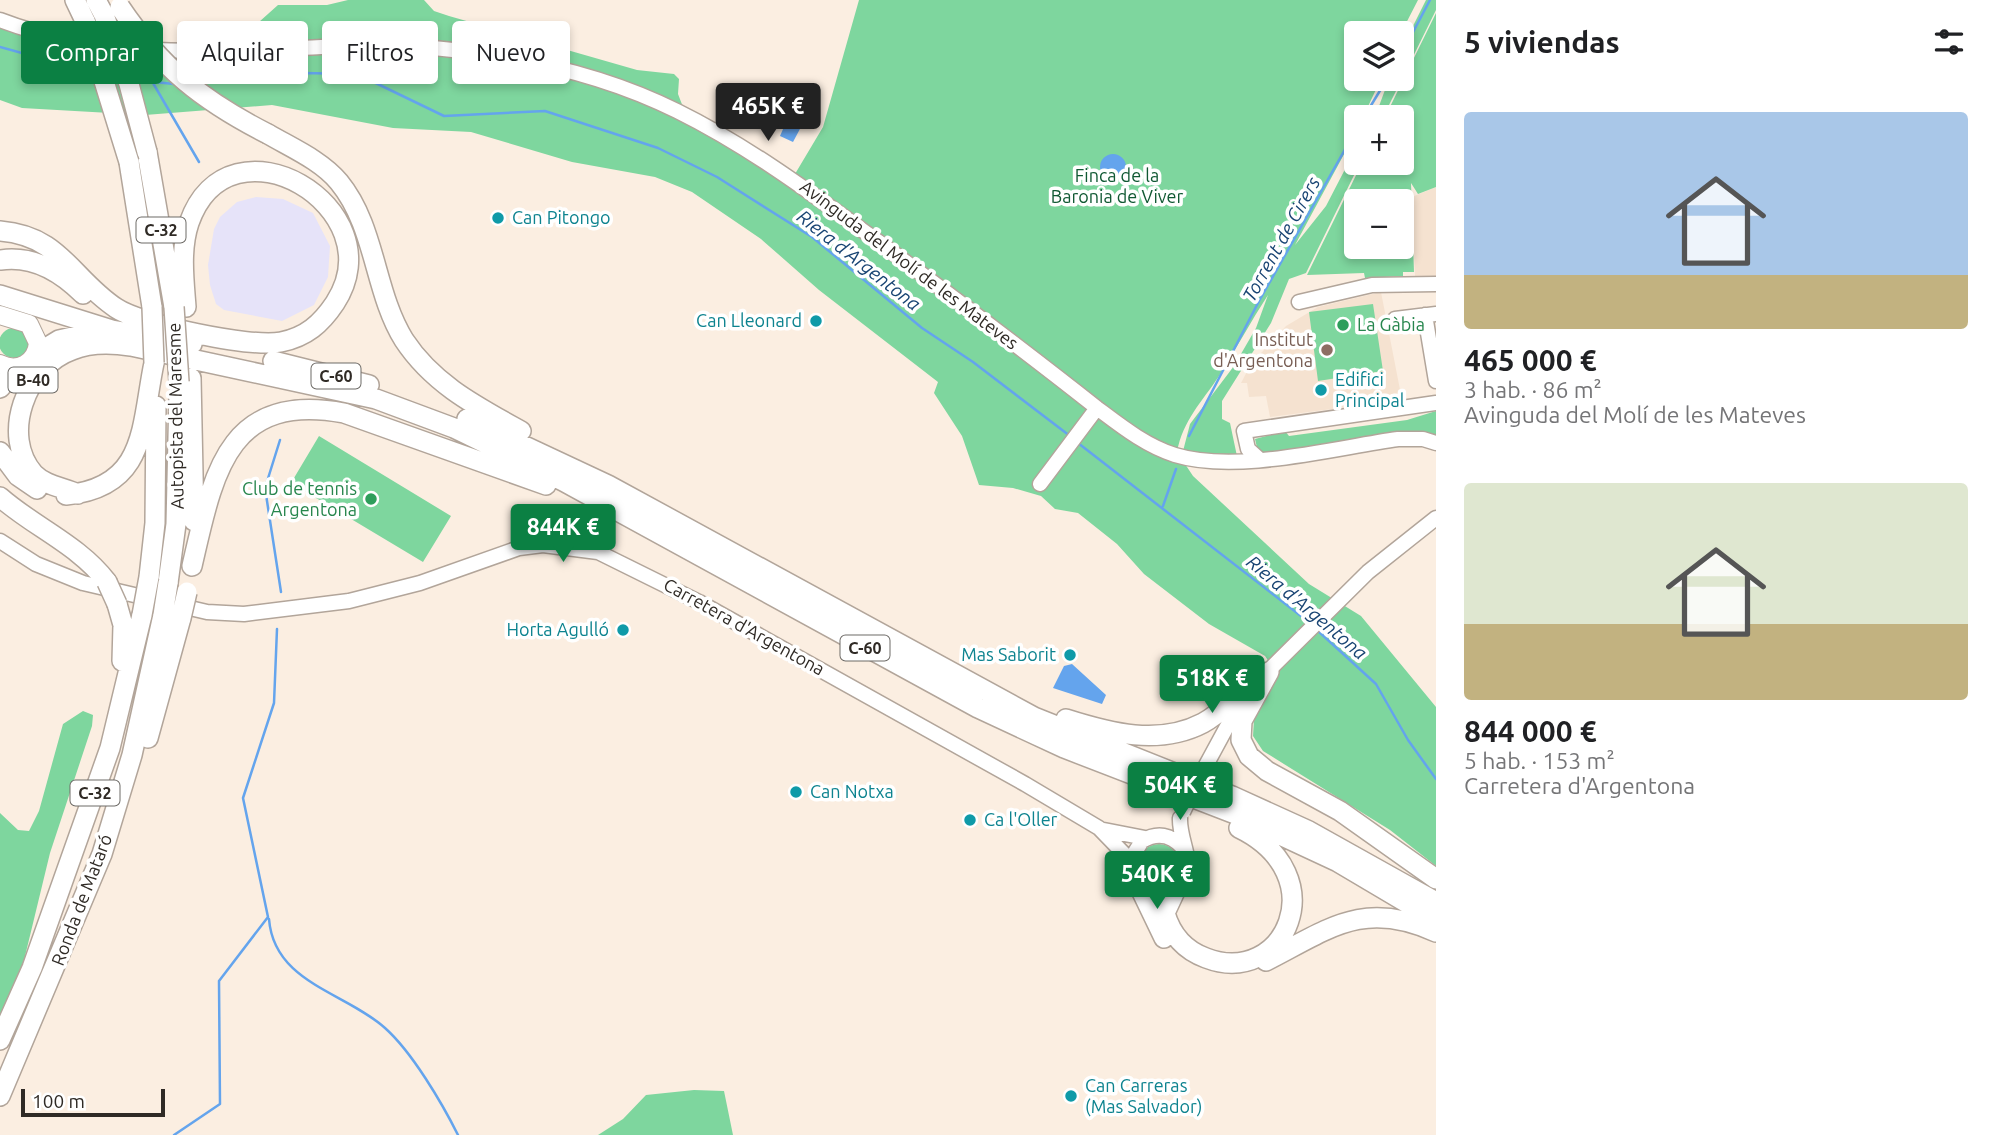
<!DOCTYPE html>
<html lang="es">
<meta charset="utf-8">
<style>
:root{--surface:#fff;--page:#f6f6f6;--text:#202124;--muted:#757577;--accent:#0b8043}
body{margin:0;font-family:Ubuntu,sans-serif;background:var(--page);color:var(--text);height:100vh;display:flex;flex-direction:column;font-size:26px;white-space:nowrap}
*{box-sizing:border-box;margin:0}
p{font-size:23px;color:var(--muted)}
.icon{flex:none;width:38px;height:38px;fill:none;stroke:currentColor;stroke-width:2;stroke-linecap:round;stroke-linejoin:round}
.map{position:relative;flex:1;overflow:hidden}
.sheet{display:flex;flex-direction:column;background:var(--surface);width:560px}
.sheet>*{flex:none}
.guide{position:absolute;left:21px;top:21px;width:665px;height:63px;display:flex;gap:14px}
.controls{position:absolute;left:1344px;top:21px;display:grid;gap:14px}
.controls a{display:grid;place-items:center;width:70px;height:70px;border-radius:7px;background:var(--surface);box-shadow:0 4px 10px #0003;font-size:35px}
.scale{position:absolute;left:21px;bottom:18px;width:144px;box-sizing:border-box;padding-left:7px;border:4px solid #2f2a25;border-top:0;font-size:19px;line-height:24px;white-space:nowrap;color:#2f2a25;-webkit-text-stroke:5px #fff;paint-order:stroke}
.price{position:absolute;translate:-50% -60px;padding:0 16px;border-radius:7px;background:var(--accent);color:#fff;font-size:23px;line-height:46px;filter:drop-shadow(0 2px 4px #0008)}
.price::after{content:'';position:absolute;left:50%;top:42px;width:21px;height:16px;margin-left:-10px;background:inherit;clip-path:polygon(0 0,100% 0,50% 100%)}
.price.on{background:#222;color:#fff}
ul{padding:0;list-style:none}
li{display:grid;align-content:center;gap:14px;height:371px;padding:0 28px}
li span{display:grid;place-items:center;height:217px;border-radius:7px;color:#555}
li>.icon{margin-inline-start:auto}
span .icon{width:126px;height:126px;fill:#fffc;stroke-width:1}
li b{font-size:30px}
h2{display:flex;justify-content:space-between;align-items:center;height:84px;padding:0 28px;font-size:30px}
.chip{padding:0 24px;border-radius:7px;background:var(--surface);box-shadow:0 4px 10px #0003;font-size:24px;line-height:63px}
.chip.on{background:var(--accent);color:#fff}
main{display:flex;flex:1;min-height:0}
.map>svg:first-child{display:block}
</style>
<main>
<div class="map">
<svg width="1436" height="1135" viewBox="0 0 1436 1135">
<rect width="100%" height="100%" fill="#fbeee1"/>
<!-- built -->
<path fill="#f5e2d0" d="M1436,187V276H1415L1412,197Z
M1381,292L1402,400L1270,417L1266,396L1249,397L1247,383H1241L1251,364L1286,326L1318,307Z"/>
<!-- industrial -->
<path fill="#e6e3f9" d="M256,197L283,199L313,213L330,246L328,277L314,305L282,321L224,310L216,304L210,285L208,265L214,229L220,217L237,202Z"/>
<!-- green -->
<path fill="#7ed69e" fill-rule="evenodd" d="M348,0H424L434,11L449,16L637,70L674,74L679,79L678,94L683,107L795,174L823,127L859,0H1418L1401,33H1356V79H1381L1363,117H1356V132L1295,245L1326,206L1356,148V163H1360L1306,273L1289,279L1271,323L1222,401V419L1230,423L1238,461L1182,455L1190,424L1234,366L1256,328L1268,295C1251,321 1236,349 1219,376C1202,402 1183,420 1177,452L1193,476L1309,584L1361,616L1436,707V866L1390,830L1263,751L1253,736L1254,719L1278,675L1265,656L1209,624L1144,574L1117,544L1078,513L1055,509L1041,496L1013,488L979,485L962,436L934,393L938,382L819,290L761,239L692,192L655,177L572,162L471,132L393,128L272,105L145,115L22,108L0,100V26C18,33 37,42 56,47C121,61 185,56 250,47L259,22L278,5H327Z
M1426,0H1436V10L1402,79V48Z
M1436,13V187L1418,194L1411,183L1414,272H1403V276L1365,278L1364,273L1307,275L1362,163H1402V117H1385ZM1356,201H1402V247H1356Z
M1389,79H1402L1383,117H1375Z
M1373,304L1383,371L1318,381L1309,312Z
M-1 343a15 15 0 1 1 30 0a15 15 0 1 1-30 0Z
M1436,411V441L1259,456L1255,439L1285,431L1289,436L1407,420Z
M319,436L451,516L423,562L291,483Z
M83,711L93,715L92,726L50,853L19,981L0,1020V813L18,830L29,831L39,811L63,724Z
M1139 864a20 20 0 1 1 40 0a20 20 0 1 1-40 0Z
M694,1090L724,1091L733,1135H598L623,1119L646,1095Z"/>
<!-- water -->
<path fill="#64a4ed" d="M787,120L801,127L793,142L780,136Z
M1100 167a13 13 0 1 1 26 0a13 13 0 1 1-26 0Z
M1072,664L1106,695L1102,704L1053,688L1064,666Z"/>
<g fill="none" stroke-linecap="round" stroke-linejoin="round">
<!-- stream -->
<path stroke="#64a4ed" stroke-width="2.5" d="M0,47L94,73
M1402,53L1430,0
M135,80L174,84
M201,82L301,73L357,74L444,116L545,111L658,148L717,177L812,237L922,328L973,362L1070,436
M153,83L199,162
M1364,117L1387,79
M1189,436L1259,301L1356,130
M280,440L265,488L281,592
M1078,443L1310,623
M1163,506L1176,469
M1317,630L1376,684L1408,740L1436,779
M269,919C274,983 345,992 385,1028C412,1052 442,1103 458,1135
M174,1135L220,1104L219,981L268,917L243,798L274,703L277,629"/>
<!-- minor casing -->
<g stroke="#b2a59a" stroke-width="17">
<path id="minor" d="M0,20C96,57 198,52 299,48C335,47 372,43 408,46C498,52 595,70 677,111C750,147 815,196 880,243C953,297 1026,352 1097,408C1121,426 1146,446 1175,455C1237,474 1333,448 1398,439H1423L1436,443
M1299,302L1372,285L1436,284
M1425,315L1436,381
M1395,319L1436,314
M1259,459L1248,449L1244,431L1436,403
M1040,484L1097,408
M0,541L36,564L83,583L207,612L244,614L349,601L420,583L519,548L543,545L598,552L699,602L1025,784L1099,828L1130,860
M1262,677L1368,572L1436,518
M1204,769L1243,697
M1180,818C1179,836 1191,857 1187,872C1177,907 1129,895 1130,860L1142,841C1157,832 1171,834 1183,848
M1104,830L1145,838"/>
</g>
<!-- major casing -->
<g stroke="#b2a59a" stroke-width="20">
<path id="major" d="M0,315L29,324L38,343C36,363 18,373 0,364"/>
</g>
<!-- highway casing -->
<g stroke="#b2a59a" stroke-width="22">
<path id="highway" d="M75,0L86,23
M96,0L104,15
M268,134C292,148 322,161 339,182C376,227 374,292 404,340C433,384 476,406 521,431
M147,152L174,307
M129,162L152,307
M0,231C61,236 71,278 116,308C141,325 251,348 281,342C306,337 321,324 335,303C397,208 229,108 189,223C180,250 184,280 186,307
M0,260C33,255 60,271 83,294
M0,295L112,330L192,344
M36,354L59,340L90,333
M273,361L369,385
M191,378L194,521
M0,388L18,368
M467,419L608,485L1034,717L1232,796L1309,831L1436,902
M0,452L18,476L37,489
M78,494C63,487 46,486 34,474C0,436 26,366 72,350C91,342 111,343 131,346L376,399L454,428L563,481L978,708L1064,748L1235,814L1338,862L1436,920
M66,495C147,487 141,426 154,363
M0,497C34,527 79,545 107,582
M192,566C213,476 226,391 344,413L546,485
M149,577L155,523L156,406
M168,583L176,524L179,395
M117,604L123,625L122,661
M1269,672L1242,721L1241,740L1249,756L1267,771L1340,811L1436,879
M1066,719C1110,733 1159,746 1203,723C1222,713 1236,695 1254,683
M148,738L181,618
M1139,886L1164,938
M1177,887L1165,913C1171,934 1184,950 1206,958C1285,988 1336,875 1239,828
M1266,961C1329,929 1363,899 1436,932
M0,1040L32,968L110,748L142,615
M0,1096L102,854L132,755L163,615"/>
</g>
<!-- minor -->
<use href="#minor" stroke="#fff" stroke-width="14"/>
<!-- major -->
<use href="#major" stroke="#fff" stroke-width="18"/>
<!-- highway -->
<use href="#highway" stroke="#fff" stroke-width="19"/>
<!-- minor-bridge casing -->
<g stroke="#b2a59a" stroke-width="17" stroke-linecap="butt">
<path id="minor-bridge" d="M1183,812L1204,769"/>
</g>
<!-- highway-bridge casing -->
<g stroke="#b2a59a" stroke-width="22" stroke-linecap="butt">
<path id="highway-bridge" d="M120,7C161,68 203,101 268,134
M104,15L129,84L147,152
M86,23L129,162
M152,307L154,363
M174,307L179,382
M107,582L117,604
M142,615L149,577
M163,615L168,583
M181,618L187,592"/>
</g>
<!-- minor-bridge -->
<use href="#minor-bridge" stroke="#fff" stroke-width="14"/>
<!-- highway-bridge -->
<use href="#highway-bridge" stroke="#fff" stroke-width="19"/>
</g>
<!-- markers -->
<g fill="#0f9aa8" stroke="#fff" stroke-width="2.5">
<circle cx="498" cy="218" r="7"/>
<circle cx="816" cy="321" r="7"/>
<circle cx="1321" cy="390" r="7"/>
<circle cx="623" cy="630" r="7"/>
<circle cx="1070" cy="655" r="7"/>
<circle cx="796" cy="792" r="7"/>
<circle cx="970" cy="820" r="7"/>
<circle cx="1071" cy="1096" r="7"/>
</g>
<g fill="#2e9e5b" stroke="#fff" stroke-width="2.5">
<circle cx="1343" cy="325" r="7"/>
<circle cx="371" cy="499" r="7"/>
</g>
<circle fill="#8d6e63" stroke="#fff" stroke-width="2.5" cx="1327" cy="350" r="7"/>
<g text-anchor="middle" stroke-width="7" stroke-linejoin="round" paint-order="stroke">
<!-- shield labels -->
<g fill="#fff" stroke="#6d6a66" stroke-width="2">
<rect x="136.5" y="217.5" width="49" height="25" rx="5"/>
<rect x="311.5" y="363.5" width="49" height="25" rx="5"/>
<rect x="8.5" y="367.5" width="49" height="25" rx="5"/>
<rect x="840.5" y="635.5" width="49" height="25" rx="5"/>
<rect x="70.5" y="780.5" width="49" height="25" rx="5"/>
</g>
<g font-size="16" font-weight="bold" fill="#2f2a25">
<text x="161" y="236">C-32</text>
<text x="336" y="382">C-60</text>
<text x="33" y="386">B-40</text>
<text x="865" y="654">C-60</text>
<text x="95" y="799">C-32</text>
</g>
<!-- park labels -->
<g font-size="18" fill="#105933" stroke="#fff">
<text x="1117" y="182">Finca de la<tspan x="1117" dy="21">Baronia de Viver</tspan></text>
</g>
<!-- culture labels -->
<g font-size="18" fill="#0d838f" stroke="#fff" text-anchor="start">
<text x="512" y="224">Can Pitongo</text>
<text x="802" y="327" text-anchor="end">Can Lleonard</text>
<text x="1335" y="386">Edifici<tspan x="1335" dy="21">Principal</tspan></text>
<text x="609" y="636" text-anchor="end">Horta Agulló</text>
<text x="1056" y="661" text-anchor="end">Mas Saborit</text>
<text x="810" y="798">Can Notxa</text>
<text x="984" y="826">Ca l'Oller</text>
<text x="1085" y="1092">Can Carreras<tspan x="1085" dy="21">(Mas Salvador)</tspan></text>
</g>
<!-- street labels -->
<g font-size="18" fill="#2f2a25" stroke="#fff">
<text transform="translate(909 265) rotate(37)" y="6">Avinguda del Molí de les Mateves</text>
<text transform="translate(176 416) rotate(-91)" y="6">Autopista del Maresme</text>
<text transform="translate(744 627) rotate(29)" y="6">Carretera d'Argentona</text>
<text transform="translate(82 900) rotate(-69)" y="6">Ronda de Mataró</text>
</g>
<!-- leisure labels -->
<g font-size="18" fill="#27864d" stroke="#fff" text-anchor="start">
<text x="1357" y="331">La Gàbia</text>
<text x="357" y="495" text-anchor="end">Club de tennis<tspan x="357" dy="21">Argentona</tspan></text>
</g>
<!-- education labels -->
<g font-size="18" fill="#785e54" stroke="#fff" text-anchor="end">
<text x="1313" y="346">Institut<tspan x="1313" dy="21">d'Argentona</tspan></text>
</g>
<!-- water labels -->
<g font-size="19" font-style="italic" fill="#184473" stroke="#fff">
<text transform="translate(1281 239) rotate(-61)" y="7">Torrent de Cirers</text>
<text transform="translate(859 260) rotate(38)" y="7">Riera d'Argentona</text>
<text transform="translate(1307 607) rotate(40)" y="7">Riera d'Argentona</text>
</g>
</g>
</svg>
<div class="controls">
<a><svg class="icon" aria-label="layers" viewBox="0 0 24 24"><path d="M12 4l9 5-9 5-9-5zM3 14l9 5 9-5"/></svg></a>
<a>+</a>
<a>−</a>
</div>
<div class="scale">100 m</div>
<b class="price on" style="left:768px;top:143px">465K €</b>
<b class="price" style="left:563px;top:564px">844K €</b>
<b class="price" style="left:1212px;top:715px">518K €</b>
<b class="price" style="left:1180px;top:822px">504K €</b>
<b class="price" style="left:1157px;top:911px">540K €</b>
<div class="guide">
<a class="chip on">Comprar</a>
<a class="chip">Alquilar</a>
<a class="chip">Filtros</a>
<a class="chip">Nuevo</a>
</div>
</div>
<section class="sheet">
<h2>5 viviendas<svg class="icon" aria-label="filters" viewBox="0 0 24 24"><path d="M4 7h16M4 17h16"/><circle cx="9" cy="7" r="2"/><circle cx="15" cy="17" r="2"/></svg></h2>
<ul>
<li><span style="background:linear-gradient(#a9c7e8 75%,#c2b280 0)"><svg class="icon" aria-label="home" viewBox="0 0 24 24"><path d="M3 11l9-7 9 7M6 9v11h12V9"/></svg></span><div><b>465 000 €</b><p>3 hab. · 86 m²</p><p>Avinguda del Molí de les Mateves</p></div></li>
<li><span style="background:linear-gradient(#dfe7d0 65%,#c2b280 0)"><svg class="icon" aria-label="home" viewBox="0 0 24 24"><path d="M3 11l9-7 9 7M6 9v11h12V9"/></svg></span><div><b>844 000 €</b><p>5 hab. · 153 m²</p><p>Carretera d'Argentona</p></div></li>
</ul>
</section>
</main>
